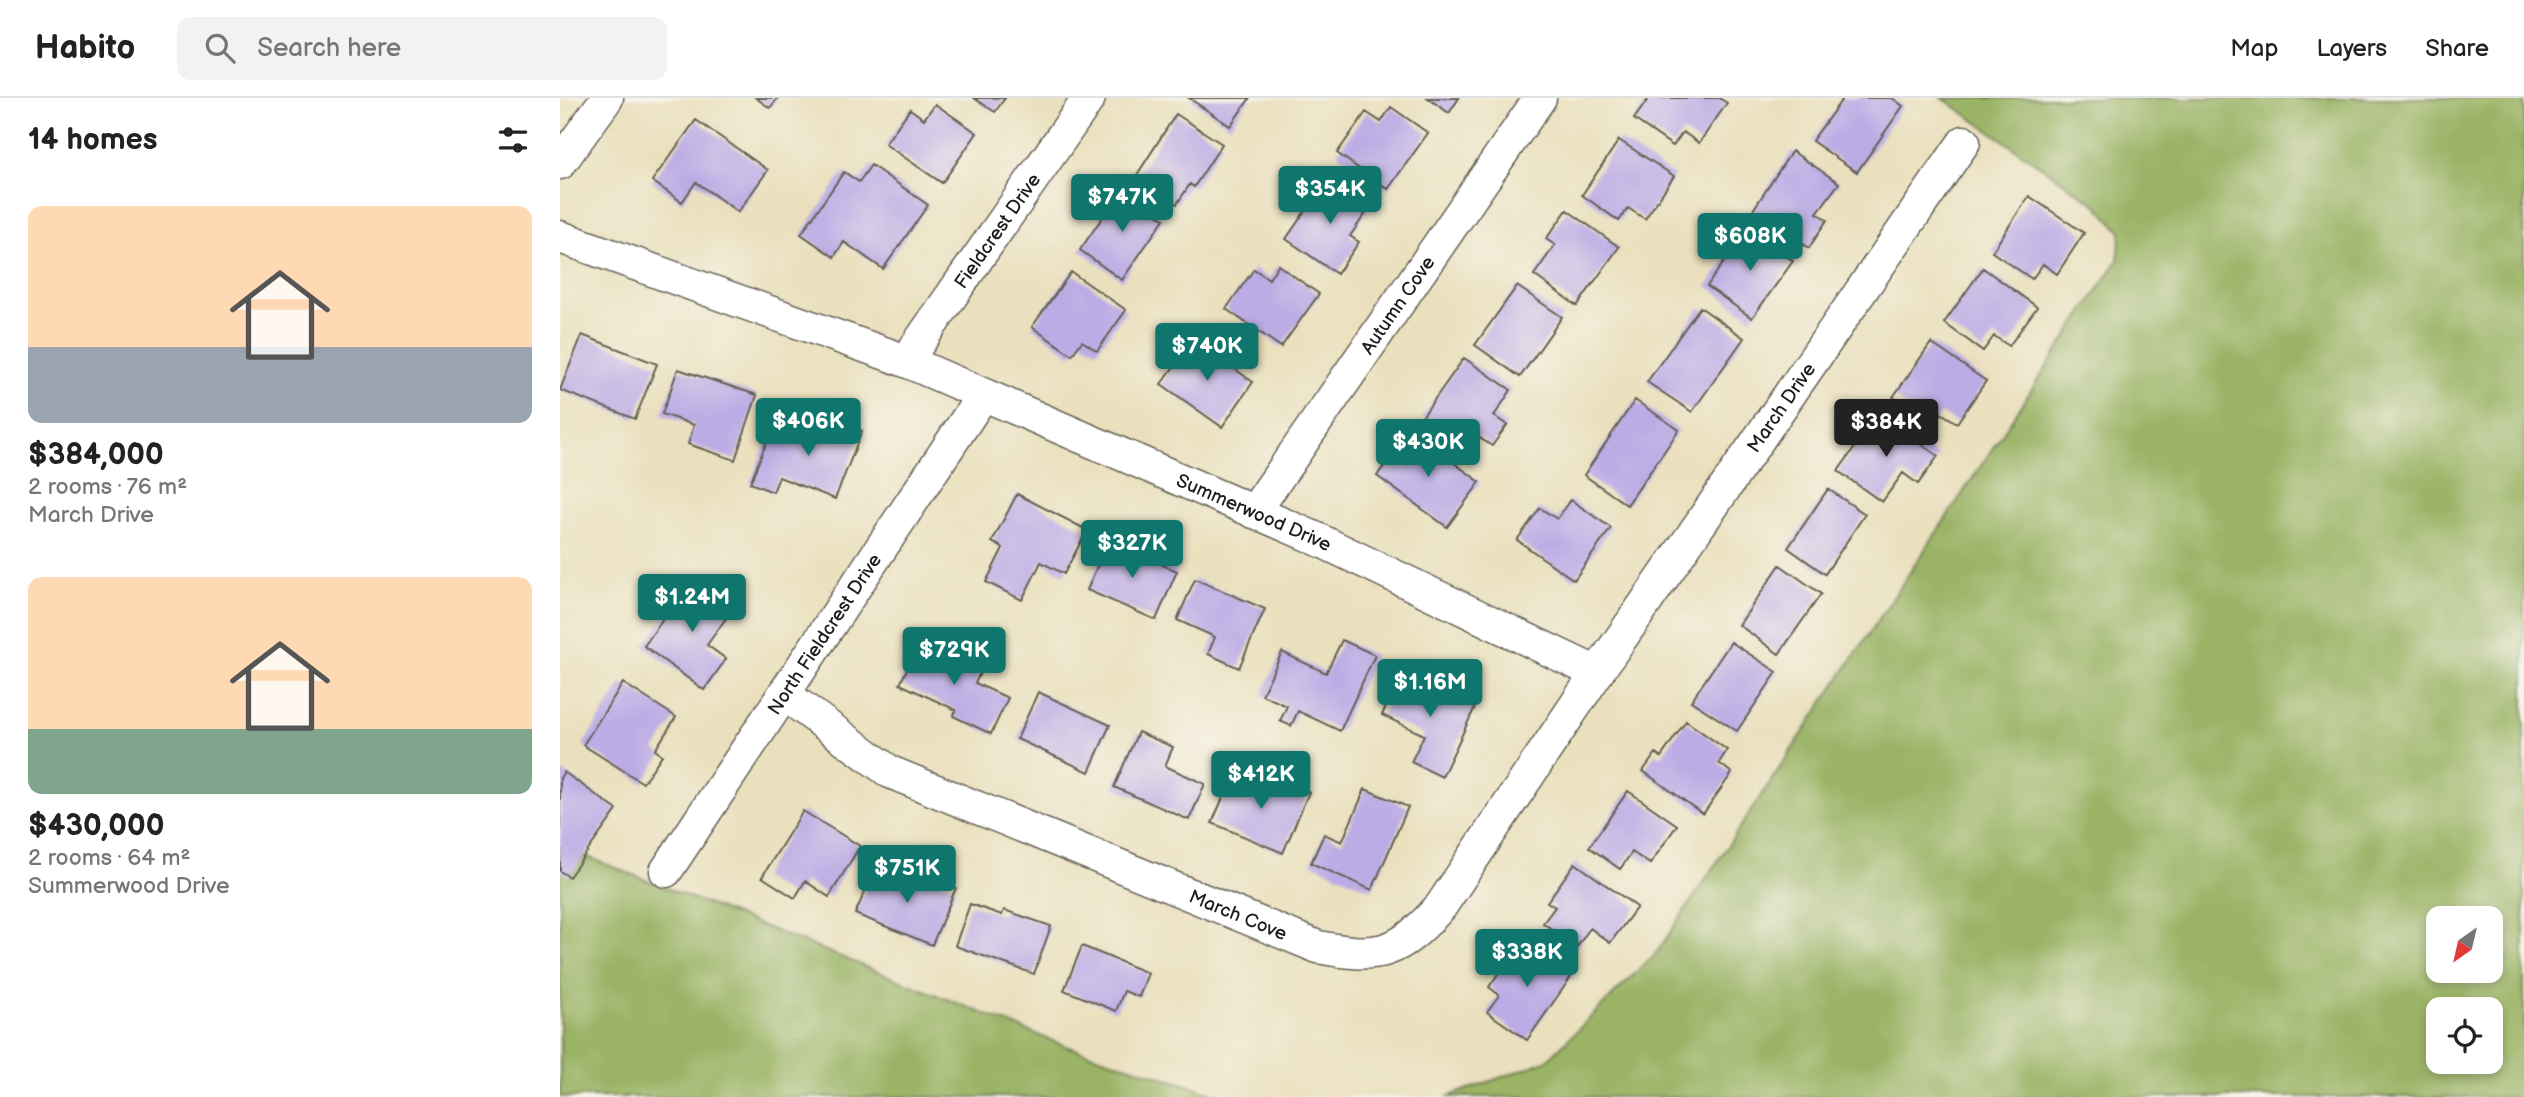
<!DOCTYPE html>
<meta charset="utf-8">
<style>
:root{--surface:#fff;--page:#f2f2f2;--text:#222;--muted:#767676;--line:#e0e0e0;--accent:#0f766e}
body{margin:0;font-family:"Balsamiq Sans",sans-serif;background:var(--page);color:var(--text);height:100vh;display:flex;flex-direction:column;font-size:26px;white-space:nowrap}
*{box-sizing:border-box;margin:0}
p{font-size:23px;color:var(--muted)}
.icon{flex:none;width:38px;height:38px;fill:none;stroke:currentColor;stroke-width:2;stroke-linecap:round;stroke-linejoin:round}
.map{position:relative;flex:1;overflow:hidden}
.details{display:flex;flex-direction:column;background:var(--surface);width:560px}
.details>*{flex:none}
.needle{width:46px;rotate:214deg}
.fabs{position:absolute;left:1866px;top:808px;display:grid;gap:14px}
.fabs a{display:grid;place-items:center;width:77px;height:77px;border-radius:14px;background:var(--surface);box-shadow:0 4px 10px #0003;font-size:35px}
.price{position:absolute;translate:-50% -60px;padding:0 16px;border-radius:7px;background:var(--accent);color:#fff;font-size:23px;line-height:46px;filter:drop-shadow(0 2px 4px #0008)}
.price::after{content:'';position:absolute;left:50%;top:42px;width:21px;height:16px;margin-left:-10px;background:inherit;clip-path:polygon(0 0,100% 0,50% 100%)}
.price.selected{background:#222;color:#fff}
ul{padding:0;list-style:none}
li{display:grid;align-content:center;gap:14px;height:371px;padding:0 28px}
li span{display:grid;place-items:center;height:217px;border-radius:14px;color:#555}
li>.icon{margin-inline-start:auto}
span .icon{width:126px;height:126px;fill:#fffc;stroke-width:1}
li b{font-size:30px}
h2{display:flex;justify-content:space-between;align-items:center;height:84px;padding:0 28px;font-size:30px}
header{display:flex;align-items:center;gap:42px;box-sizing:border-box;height:98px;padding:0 35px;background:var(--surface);border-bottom:2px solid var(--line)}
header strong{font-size:33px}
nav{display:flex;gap:38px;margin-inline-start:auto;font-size:24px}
.search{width:490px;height:63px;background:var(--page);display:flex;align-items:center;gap:18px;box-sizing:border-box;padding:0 24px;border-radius:14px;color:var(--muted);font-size:26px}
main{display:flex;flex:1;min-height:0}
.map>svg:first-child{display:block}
</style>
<header>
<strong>Habito</strong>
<div class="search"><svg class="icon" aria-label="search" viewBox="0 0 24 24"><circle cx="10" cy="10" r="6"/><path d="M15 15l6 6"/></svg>Search here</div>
<nav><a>Map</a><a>Layers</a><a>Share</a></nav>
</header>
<main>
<section class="details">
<h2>14 homes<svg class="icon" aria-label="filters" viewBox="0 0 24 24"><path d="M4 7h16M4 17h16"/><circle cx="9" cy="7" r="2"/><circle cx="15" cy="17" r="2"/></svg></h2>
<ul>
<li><span style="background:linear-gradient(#ffd9b3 65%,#9aa5b1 0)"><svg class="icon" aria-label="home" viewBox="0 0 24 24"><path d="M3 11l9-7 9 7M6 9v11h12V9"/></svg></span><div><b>$384,000</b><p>2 rooms · 76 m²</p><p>March Drive</p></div></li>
<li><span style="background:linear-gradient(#ffd9b3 70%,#7fa58c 0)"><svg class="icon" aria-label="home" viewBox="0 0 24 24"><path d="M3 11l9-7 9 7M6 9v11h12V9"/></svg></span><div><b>$430,000</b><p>2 rooms · 64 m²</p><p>Summerwood Drive</p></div></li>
</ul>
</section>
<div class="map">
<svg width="1964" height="999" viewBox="0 0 1964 999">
<rect width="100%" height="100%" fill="#f7f3e8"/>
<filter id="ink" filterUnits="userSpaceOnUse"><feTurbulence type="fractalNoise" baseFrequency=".0143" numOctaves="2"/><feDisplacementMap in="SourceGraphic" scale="14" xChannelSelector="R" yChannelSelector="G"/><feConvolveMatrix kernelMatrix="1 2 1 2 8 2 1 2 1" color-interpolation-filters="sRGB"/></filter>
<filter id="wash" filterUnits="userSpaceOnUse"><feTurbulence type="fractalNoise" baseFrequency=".00686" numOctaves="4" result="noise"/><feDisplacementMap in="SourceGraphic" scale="28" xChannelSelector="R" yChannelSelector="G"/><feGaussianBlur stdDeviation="1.57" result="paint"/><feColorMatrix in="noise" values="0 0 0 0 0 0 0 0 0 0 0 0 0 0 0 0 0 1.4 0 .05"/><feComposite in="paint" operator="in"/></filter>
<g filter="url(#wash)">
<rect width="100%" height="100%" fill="#eae0bd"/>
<!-- forest -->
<path fill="#9ab365" stroke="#5b6840" stroke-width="2" fill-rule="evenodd" d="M1382,0H1964V999H887L986,963L1097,854L1558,162L1561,134L1538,108ZM1878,821H1930V873H1878ZM1878,912H1930V964H1878Z
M0,748L506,948L664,999H0Z"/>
<g id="blocks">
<!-- building -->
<path fill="#bcace5" d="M196,0H218L210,10Z
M414,0H445L435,14Z
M629,0H690L670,28Z
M868,0H899L889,15Z
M1089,0H1159L1167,5L1139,45L1123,34L1113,48L1074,21Z
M1283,0H1332L1343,8L1297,74L1252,43Z
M375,6L417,35L382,85L325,46L350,11L364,21Z
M831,9L868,35L828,91L777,55L806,14L821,24Z
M616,16L662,46L634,89L630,86L617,106L575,80Z
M136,22L208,72L178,114L136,84L122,104L92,83Z
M1059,42L1114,78L1085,121L1068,110L1059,123L1022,97Z
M1232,53L1279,85L1257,115L1267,122L1249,150L1193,112Z
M311,67L368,107L323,171L284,144L274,159L241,136L284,74L299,84Z
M768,80L810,109L790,138L799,144L777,176L726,141Z
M562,91L604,121L562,182L520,152Z
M1469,98L1524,135L1497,176L1483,166L1472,181L1432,154Z
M1007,112L1059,149L1017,208L974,177L995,147L986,141Z
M1188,130L1233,163L1192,220L1147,188Z
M718,167L759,196L721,249L666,211L694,171L709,181Z
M1423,170L1477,209L1449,248L1434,238L1423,253L1384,225Z
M511,174L566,212L537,253L522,243L512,257L472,229Z
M957,188L1002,219L960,279L915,247Z
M1140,209L1184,240L1132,314L1087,284Z
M22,237L97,266L75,321L0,292Z
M634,242L693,284L662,329L601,286Z
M1371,245L1426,283L1397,325L1381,315L1373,326L1333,299Z
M904,260L951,292L934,318L947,327L932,348L918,339L910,352L862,319Z
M118,271L197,297L175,362L128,346L134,327L102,316Z
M1075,302L1119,332L1067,407L1024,377Z
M1319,316L1378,358L1358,386L1343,375L1322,404L1278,373Z
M266,318L302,333L275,401L219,379L213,394L190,385L214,326L257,343Z
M849,332L920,384L887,429L817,378Z
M1268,391L1305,416L1265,476L1228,450Z
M457,396L527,432L504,476L481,464L462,502L426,484L443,450L432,444Z
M1011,402L1051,430L1014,482L957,442L980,410L997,421Z
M548,443L617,473L596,522L527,492Z
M1220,467L1261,496L1219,556L1179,527Z
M133,479L174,509L147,547L166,561L144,592L84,548Z
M635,481L705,511L679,570L648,556L655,539L617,522Z
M782,542L815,557L780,633L738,613L731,628L720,623L727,608L702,597L722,554L766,575Z
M360,543L422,571L415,585L448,600L431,636L393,618L396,612L340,586Z
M1171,544L1217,574L1177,633L1131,603Z
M844,571L917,605L882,679L851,664L864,637L822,617Z
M63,585L116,619L95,652L102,657L83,685L23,647Z
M478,594L550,627L529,674L457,641Z
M1126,623L1167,652L1159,665L1172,675L1143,716L1083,673L1096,655L1101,659Z
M578,634L613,649L605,668L645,686L629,722L554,689Z
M4,674L57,712L9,779L0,773V680Z
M674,674L716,691L720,682L749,694L723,755L652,725Z
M805,691L848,709L812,792L751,765L764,736L782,744Z
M1068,693L1117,727L1090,766L1072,754L1060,771L1029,749Z
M243,713L300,748L269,799L245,783L235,800L202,779Z
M1015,765L1077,809L1050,845L1030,830L1017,849L983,825L995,809L987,804Z
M314,773L354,789L360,775L396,790L372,847L295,816Z
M410,806L442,817L444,812L491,828L474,876L395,848Z
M963,840L1013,876L967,942L927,914L939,897L929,889Z
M522,848L588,875L579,899L564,893L556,913L504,892Z"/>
</g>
</g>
<g filter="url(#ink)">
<use href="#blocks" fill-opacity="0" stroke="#646154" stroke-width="2"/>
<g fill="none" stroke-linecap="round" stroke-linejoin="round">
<!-- minor casing -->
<g stroke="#646154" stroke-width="35">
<g id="minor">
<path d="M0,65L47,0"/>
<path id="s1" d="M0,139L346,263L755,440L1037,575"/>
<path id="s2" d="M346,263L529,0"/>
<path id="s3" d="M694,414L980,0"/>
<path id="s4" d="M224,596L330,674L758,849C821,861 838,856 881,808L1037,575L1404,44"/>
<path id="s5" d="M106,773L423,297"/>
</g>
</g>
<!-- minor -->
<use href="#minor" stroke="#fff" stroke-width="32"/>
</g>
</g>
<g text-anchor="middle" stroke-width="7" stroke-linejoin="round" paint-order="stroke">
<!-- street labels -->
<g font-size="19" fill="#1c1c1c" stroke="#f7f3e8">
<text dy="7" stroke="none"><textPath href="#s2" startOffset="159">Fieldcrest Drive</textPath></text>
<text dy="7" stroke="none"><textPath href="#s3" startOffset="252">Autumn Cove</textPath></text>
<text dy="7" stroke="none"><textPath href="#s4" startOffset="1337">March Drive</textPath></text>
<text dy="7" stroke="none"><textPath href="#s1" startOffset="747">Summerwood Drive</textPath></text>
<text dy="7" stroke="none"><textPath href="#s5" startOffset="285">North Fieldcrest Drive</textPath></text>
<text dy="7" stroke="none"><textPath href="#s4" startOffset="508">March Cove</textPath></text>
</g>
</g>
</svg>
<div class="fabs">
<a><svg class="needle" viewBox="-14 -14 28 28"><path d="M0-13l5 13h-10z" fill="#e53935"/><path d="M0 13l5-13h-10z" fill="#767676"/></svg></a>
<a><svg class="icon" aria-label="locate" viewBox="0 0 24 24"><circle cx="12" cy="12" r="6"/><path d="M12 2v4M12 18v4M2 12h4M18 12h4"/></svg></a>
</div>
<b class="price" style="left:770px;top:128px">$354K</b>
<b class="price" style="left:562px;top:136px">$747K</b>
<b class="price" style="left:1190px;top:175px">$608K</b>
<b class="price" style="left:647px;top:285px">$740K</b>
<b class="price" style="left:248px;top:360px">$406K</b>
<b class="price selected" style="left:1326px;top:361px">$384K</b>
<b class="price" style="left:868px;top:381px">$430K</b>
<b class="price" style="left:572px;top:482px">$327K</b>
<b class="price" style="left:132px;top:536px">$1.24M</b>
<b class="price" style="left:394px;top:589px">$729K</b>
<b class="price" style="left:870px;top:621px">$1.16M</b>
<b class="price" style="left:701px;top:713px">$412K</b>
<b class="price" style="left:347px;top:807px">$751K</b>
<b class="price" style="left:967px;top:891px">$338K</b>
</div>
</main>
